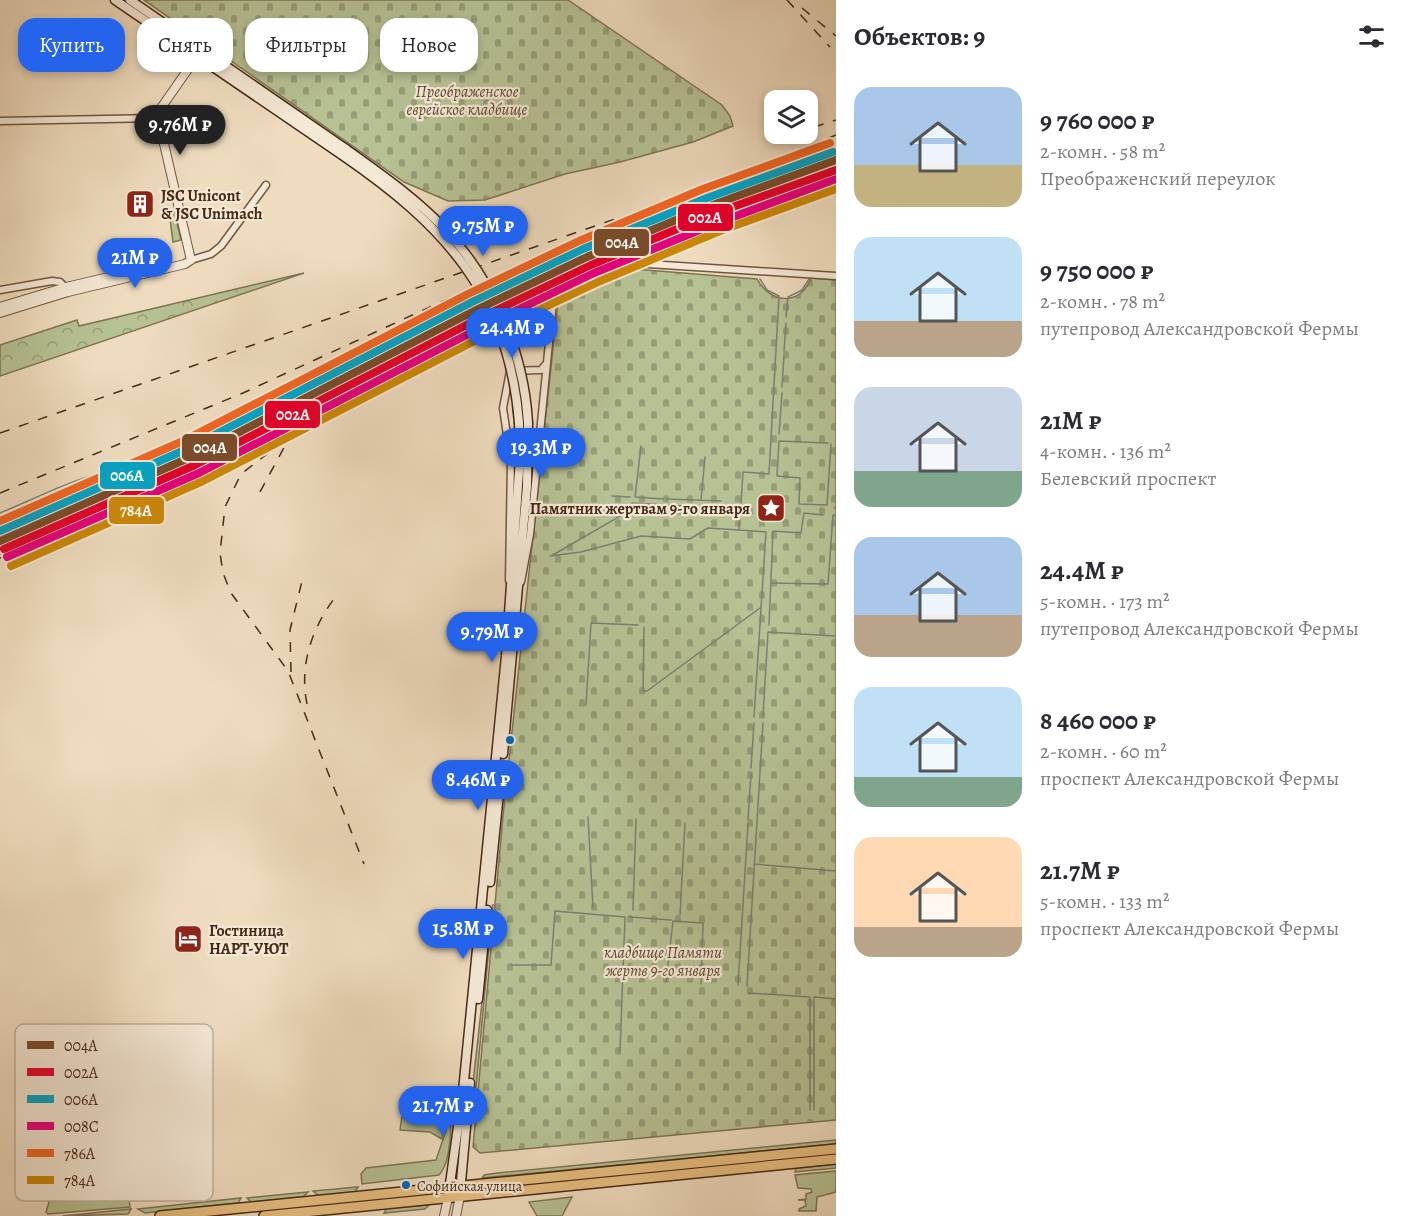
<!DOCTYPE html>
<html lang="ru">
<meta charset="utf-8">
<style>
:root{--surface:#fff;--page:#f7f7f7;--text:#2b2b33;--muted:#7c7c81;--accent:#2563eb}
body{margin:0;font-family:Alegreya,serif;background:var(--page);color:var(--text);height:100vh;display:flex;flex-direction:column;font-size:22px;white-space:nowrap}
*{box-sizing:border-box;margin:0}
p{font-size:20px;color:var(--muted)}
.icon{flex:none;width:33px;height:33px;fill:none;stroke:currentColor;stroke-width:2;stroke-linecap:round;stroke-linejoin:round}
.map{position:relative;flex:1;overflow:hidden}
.side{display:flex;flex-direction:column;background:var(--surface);width:570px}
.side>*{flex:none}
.banner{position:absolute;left:18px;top:18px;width:570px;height:54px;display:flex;gap:12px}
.fabs{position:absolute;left:764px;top:90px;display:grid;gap:12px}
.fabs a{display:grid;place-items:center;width:54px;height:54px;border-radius:12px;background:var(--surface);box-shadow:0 3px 9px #0003;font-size:30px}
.price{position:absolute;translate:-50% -51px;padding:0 14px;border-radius:21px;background:var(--accent);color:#fff;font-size:20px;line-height:39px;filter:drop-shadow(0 2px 3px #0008)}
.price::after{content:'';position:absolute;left:50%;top:36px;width:18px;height:14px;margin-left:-9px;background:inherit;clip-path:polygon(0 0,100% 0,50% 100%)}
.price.on{background:#222;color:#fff}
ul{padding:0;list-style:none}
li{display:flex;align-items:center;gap:18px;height:150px;padding:0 18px}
li span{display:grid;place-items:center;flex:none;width:168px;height:120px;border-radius:18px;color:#555}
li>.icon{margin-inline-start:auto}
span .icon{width:72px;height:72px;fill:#fffc;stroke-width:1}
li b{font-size:26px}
h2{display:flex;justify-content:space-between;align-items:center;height:72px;padding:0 18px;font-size:26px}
.tag{padding:0 21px;border-radius:18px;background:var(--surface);box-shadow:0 3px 9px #0003;font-size:21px;line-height:54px}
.tag.on{background:var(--accent);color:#fff}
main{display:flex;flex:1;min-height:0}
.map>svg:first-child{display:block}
</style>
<main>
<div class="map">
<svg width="836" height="1216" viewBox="0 0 836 1216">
<defs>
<pattern id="forest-crowns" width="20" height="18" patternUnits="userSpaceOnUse" patternTransform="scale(1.5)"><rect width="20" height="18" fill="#b6c194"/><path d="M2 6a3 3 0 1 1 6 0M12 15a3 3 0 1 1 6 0" fill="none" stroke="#969d78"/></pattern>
<pattern id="cemetery-stones" width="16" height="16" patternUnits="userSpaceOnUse" patternTransform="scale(1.5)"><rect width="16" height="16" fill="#b6c194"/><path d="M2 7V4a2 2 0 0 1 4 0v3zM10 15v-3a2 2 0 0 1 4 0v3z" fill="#969d78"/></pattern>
</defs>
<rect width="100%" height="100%" fill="#efdcbf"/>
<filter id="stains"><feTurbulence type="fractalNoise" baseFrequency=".00333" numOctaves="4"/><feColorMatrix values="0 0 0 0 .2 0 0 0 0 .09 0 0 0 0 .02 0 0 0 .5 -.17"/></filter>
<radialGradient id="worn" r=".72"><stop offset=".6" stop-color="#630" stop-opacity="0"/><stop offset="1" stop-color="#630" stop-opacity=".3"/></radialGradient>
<!-- grass -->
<path fill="#b6c194" stroke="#7e7555" stroke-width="1.5" d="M174,210L181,240L173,242L169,211Z
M493,904L474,1110L473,1116L472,1092Z
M405,1095L423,1098V1107L414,1106L413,1119H432V1122H444L442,1139L430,1132L400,1130Z
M449,1122L451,1123C450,1139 450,1163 439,1175L362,1184L361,1174L366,1168L436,1160Z
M836,1140V1144L482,1178L484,1175L497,1173Z
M836,1164V1168L795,1172L796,1168Z
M836,1171V1192L817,1197L816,1211H799V1209L806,1206L805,1200H798L806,1199V1194L812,1192L811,1189L798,1188L795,1175Z
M127,1179L130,1207L48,1214L46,1212L54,1185Z
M358,1187L355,1192L319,1196L313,1191Z
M308,1192L303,1197L251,1202L247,1198Z
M572,1197L562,1216H537L529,1202Z
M241,1198L238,1203L145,1213L138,1209Z
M429,1205L425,1209L384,1213L387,1208Z
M131,1209L128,1214L63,1216Z"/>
<!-- forest -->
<path fill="url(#forest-crowns)" stroke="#7e7555" stroke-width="1.5" d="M304,273L0,376V345L77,320L79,326Z"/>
<!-- cemetery -->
<path fill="url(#cemetery-stones)" stroke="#7e7555" stroke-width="1.5" d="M144,0H568L722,105L730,116L733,126L693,142L620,162L565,174L485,200L448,201L404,182Z
M597,266L757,279C770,303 800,307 811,278L836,280V1120L480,1153L473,1147L503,816L560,283Z"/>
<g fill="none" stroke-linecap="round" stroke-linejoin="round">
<!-- stream -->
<path stroke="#798173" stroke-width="1.5" d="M786,317L788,297L802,290L809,279
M784,351L786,323
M782,387L784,356
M779,434L782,393
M828,443L779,441L777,476L800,478L799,504L827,505L831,444
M641,446L635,497L663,499
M612,496L630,497
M667,499L721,501
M701,500L705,457
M632,503L735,509
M741,503L743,472L769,474L779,296L767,290L760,279
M834,508L836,507
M740,509L739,530L766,532L754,717
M0,513C19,506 85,473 100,475
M0,534L73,504
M0,554L162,483L244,441
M550,556L581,552L641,536L690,539L708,528L739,530
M551,556L641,504
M772,583L828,584L833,515L836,516
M769,625L773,531L801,533L804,513L823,515
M644,627L643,691H647L760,608
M586,705L591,623L638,625
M763,716L768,632L836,636
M751,768L754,723
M588,817L593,908
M748,819L751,774
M754,864L836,871
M633,910L636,819
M680,915L685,823
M630,917L671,920
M511,965H551L555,911L625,917L620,1052
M666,982L673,921L703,923L701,984
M738,985L748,824
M747,986L763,723
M749,993L810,997V1110
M814,1110V997L836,999"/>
<!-- minor casing -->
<g stroke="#715640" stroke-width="9">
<path id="minor" d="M0,121L158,118
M191,260L211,254L221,246L266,185
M0,290L52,281L60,282L67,289
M509,580L511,462L503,408L510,371L541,370L547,363
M521,582L530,534L555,282L602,261L836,276"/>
</g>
<!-- tertiary casing -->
<g stroke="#715640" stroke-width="10">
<path id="tertiary" d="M191,260L158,118L161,108L200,52
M0,307L66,287L134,271
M0,313L68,292L185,264L191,260
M444,1216L448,1198
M456,1216L460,1196"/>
</g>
<!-- secondary casing -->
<g stroke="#472916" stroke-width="11">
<path id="secondary" d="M115,0L342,155
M130,0L346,149
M503,754L527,486L528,423
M490,882L501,773
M478,999L487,910
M460,1193L470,1083
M448,1198L463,1091L506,656L520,457L519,423"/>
</g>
<!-- primary casing -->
<g stroke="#472916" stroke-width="12">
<path id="primary" d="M160,1216L836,1149
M264,1216L836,1159"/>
</g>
<!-- minor -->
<use href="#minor" stroke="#f5e8d5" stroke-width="6"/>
<!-- tertiary -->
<use href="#tertiary" stroke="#f5e8d5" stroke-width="8"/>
<!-- secondary -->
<use href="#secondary" stroke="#f5e8d5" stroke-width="8"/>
<!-- primary -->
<use href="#primary" stroke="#e8be80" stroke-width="9"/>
<!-- rail -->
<path stroke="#472916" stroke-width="1.5" stroke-dasharray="10 10" stroke-linecap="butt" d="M787,0L830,47
M802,8L836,36
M814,127L836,120
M810,174L836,168
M791,176L836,157
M335,409L280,444L241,474L225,507L220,553L223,573L231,593L288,671L364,864
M328,412L475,339
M0,433L615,219
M260,492L287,442
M0,493L243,393L443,301L836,135
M0,558L114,511L218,463L342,391L550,277
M291,672L290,630L302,581
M307,704C299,664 312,628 336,596"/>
<!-- secondary-bridge casing -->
<g stroke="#472916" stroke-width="11" stroke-linecap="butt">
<path id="secondary-bridge" d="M346,149C379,173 413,196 442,226C492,278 524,351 528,423
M342,155C444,225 509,294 519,423"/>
</g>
<!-- secondary-bridge -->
<use href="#secondary-bridge" stroke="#f5e8d5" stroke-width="8"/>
<!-- rail-1 casing -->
<g stroke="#f5e8d5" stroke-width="12">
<path id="rail-1" d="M0,541L191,457L476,310L587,257L710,206L836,160"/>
</g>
<!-- rail-2 casing -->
<g stroke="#f5e8d5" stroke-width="12">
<path id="rail-2" d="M4,549L195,465L480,318L591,265L713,214L836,170"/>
</g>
<!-- rail-3 casing -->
<g stroke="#f5e8d5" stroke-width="12">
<path id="rail-3" d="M0,531L187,449L472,302L583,249L707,198L833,152"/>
</g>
<!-- rail-4 casing -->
<g stroke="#f5e8d5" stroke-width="12">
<path id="rail-4" d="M7,557L199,473L484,326L594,273L717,223L836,179"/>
</g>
<!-- rail-5 casing -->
<g stroke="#f5e8d5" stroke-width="12">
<path id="rail-5" d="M0,521L183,441L468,294L579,241L703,189L830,143"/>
</g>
<!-- rail-6 casing -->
<g stroke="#f5e8d5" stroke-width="12">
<path id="rail-6" d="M11,566L203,481L488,334L598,282L720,231L836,189"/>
</g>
<!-- rail-1 -->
<use href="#rail-1" stroke="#7a4b2a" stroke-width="8"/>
<!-- rail-2 -->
<use href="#rail-2" stroke="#e4002b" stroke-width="8"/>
<!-- rail-3 -->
<use href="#rail-3" stroke="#04a3c5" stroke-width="8"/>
<!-- rail-4 -->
<use href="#rail-4" stroke="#e5007d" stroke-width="8"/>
<!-- rail-5 -->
<use href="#rail-5" stroke="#f26522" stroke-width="8"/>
<!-- rail-6 -->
<use href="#rail-6" stroke="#cb8706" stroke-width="8"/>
</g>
<!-- icons -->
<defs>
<g id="building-square" transform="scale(1.5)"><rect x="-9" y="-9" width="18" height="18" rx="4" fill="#8f2418" stroke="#f5e8d5"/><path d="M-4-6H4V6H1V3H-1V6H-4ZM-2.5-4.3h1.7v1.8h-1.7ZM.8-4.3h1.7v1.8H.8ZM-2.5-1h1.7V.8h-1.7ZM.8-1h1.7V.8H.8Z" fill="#fff"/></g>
<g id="sight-square" transform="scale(1.5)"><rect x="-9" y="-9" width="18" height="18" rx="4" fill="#8f2418" stroke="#f5e8d5"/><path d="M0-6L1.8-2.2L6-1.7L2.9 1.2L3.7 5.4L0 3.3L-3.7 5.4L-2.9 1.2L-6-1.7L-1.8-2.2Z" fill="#fff"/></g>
<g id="hotel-square" transform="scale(1.5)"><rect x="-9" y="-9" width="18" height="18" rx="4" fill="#8f2418" stroke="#f5e8d5"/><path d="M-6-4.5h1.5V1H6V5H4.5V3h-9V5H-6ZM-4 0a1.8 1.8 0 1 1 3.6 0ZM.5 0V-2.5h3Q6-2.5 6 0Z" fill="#fff"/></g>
</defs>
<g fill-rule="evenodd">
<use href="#building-square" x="140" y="204"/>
<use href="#sight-square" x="771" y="508"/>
<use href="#hotel-square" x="188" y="939"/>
</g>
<!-- markers -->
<g fill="#0065bd" stroke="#f5e8d5" stroke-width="2">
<circle cx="510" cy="740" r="5"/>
<circle cx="406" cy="1185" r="5"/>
</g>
<g text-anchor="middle" stroke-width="4.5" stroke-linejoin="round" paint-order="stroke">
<!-- bus labels -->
<g font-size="14" fill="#472916" stroke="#f5e8d5" text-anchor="start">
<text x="417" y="1191">Софийская улица</text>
</g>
<!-- park labels -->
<g font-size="16" font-style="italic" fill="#5d472f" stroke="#f5e8d5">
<text x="467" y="97">Преображенское<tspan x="467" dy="18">еврейское кладбище</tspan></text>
<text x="663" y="958">кладбище Памяти<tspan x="663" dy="18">жертв 9-го января</tspan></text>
</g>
<!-- poi labels -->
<g font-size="16" font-weight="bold" fill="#472916" stroke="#f5e8d5" text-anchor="start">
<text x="161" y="201">JSC Unicont<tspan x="161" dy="18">&amp; JSC Unimach</tspan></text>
<text x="750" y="514" text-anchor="end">Памятник жертвам 9-го января</text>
<text x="209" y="936">Гостиница<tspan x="209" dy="18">НАРТ-УЮТ</tspan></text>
</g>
</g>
<!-- legend -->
<rect x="15" y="1024" width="198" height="177" rx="9" fill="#f5e8d5" stroke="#c1af9c" stroke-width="1.5"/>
<rect x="27" y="1041" width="27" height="8" fill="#7a4b2a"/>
<rect x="27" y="1068" width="27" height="8" fill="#e4002b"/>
<rect x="27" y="1095" width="27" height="8" fill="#04a3c5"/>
<rect x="27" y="1122" width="27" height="8" fill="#e5007d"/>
<rect x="27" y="1149" width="27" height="8" fill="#f26522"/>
<rect x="27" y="1176" width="27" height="8" fill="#cb8706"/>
<g font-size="16" fill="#472916">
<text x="64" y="1051">004А</text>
<text x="64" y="1078">002А</text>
<text x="64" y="1105">006А</text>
<text x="64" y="1132">008С</text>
<text x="64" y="1159">786А</text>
<text x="64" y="1186">784А</text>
</g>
<g stroke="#f5e8d5" stroke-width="2">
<rect x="677" y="203" width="57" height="29" rx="6" fill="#e4002b"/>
<rect x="593" y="228" width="57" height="29" rx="6" fill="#7a4b2a"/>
<rect x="264" y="400" width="57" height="29" rx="6" fill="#e4002b"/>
<rect x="181" y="433" width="57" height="29" rx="6" fill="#7a4b2a"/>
<rect x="99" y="461" width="57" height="29" rx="6" fill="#04a3c5"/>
<rect x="108" y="496" width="57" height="29" rx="6" fill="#cb8706"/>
</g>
<g font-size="16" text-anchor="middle" font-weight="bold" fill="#fff">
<text x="705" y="223">002А</text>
<text x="622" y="248">004А</text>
<text x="293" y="420">002А</text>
<text x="210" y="453">004А</text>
<text x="127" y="481">006А</text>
<text x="136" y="516">784А</text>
</g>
<rect width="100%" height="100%" filter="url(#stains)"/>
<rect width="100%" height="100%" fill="url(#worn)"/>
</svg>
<div class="fabs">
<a><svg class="icon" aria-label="layers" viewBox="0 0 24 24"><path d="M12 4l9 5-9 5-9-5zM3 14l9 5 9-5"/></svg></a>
</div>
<b class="price on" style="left:180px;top:156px">9.76M ₽</b>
<b class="price" style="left:483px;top:257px">9.75M ₽</b>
<b class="price" style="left:135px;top:289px">21M ₽</b>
<b class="price" style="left:512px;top:359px">24.4M ₽</b>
<b class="price" style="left:541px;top:479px">19.3M ₽</b>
<b class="price" style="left:492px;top:663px">9.79M ₽</b>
<b class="price" style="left:478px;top:811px">8.46M ₽</b>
<b class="price" style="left:463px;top:960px">15.8M ₽</b>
<b class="price" style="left:443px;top:1137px">21.7M ₽</b>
<div class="banner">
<a class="tag on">Купить</a>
<a class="tag">Снять</a>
<a class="tag">Фильтры</a>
<a class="tag">Новое</a>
</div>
</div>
<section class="side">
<h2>Объектов: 9<svg class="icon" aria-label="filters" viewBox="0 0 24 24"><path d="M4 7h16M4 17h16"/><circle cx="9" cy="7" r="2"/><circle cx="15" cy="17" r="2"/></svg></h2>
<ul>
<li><span style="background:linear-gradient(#a9c7e8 65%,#c2b280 0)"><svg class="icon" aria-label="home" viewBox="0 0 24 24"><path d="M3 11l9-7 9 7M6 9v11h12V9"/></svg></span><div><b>9 760 000 ₽</b><p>2-комн. · 58 m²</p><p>Преображенский переулок</p></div></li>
<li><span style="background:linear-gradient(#bfe0f5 70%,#b9a48a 0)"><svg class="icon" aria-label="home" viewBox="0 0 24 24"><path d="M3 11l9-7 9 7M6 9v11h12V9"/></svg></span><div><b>9 750 000 ₽</b><p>2-комн. · 78 m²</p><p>путепровод Александровской Фермы</p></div></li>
<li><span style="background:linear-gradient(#c9d6e8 70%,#7fa58c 0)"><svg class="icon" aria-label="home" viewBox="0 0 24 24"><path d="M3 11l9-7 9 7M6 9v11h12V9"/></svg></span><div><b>21M ₽</b><p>4-комн. · 136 m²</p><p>Белевский проспект</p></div></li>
<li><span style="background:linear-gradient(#a9c7e8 65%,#b9a48a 0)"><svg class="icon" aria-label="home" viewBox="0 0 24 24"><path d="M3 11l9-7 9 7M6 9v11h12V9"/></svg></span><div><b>24.4M ₽</b><p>5-комн. · 173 m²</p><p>путепровод Александровской Фермы</p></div></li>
<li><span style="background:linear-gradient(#bfe0f5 75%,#7fa58c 0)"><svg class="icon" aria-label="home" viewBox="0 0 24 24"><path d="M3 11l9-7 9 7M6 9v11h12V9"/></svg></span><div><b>8 460 000 ₽</b><p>2-комн. · 60 m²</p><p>проспект Александровской Фермы</p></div></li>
<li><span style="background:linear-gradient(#ffd9b3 75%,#b9a48a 0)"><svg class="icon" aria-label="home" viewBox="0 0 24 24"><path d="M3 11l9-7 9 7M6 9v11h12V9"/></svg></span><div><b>21.7M ₽</b><p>5-комн. · 133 m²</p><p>проспект Александровской Фермы</p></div></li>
</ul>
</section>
</main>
